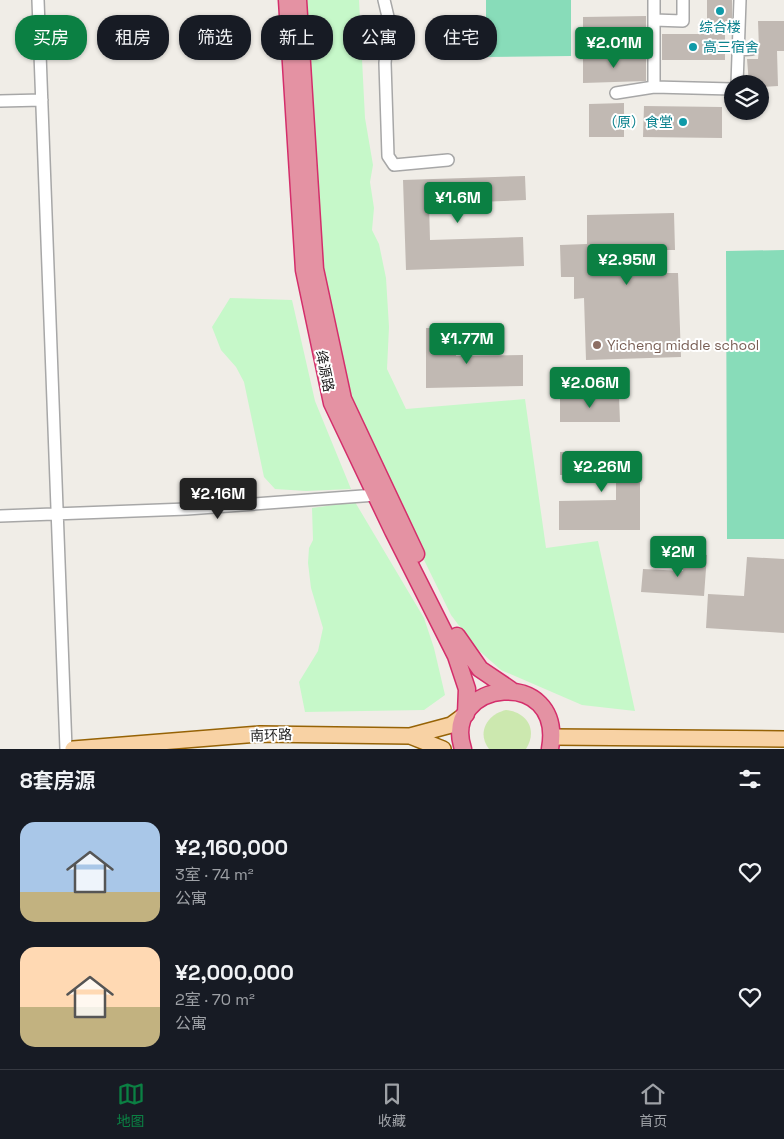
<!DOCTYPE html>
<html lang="zh">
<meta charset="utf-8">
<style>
:root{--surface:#171b24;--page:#20242c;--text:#f1f3f6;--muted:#9ea1a6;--line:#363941;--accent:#0b8043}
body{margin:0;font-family:"Space Grotesk","Noto Sans SC",sans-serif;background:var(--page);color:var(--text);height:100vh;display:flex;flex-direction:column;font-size:19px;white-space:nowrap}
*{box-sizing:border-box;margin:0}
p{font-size:16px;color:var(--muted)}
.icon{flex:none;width:28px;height:28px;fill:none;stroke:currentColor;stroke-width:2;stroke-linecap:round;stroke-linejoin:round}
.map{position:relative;height:749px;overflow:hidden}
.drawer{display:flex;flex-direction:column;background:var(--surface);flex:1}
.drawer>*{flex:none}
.guide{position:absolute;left:15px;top:15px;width:500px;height:45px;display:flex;gap:10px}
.fabs{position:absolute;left:724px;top:75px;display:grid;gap:10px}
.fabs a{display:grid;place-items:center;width:45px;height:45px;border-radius:50%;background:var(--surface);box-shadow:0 1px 4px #0004;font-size:25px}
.price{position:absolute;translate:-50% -42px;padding:0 11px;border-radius:5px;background:var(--accent);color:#fff;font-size:16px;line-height:32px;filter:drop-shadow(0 1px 2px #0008)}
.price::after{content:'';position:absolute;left:50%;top:30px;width:15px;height:11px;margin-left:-8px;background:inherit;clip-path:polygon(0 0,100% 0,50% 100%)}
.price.selected{background:#222;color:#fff}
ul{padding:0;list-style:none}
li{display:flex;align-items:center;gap:15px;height:125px;padding:0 20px}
li span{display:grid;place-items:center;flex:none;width:140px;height:100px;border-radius:15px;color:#555}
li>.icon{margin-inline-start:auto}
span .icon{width:60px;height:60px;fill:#fffc;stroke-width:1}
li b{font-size:21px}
h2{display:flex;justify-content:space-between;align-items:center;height:60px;padding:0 20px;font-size:21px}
.chip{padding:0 18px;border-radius:20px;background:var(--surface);box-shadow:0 1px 4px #0004;font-size:18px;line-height:45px}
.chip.selected{background:var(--accent);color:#fff}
.dock{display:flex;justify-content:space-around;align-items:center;height:70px;border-top:1px solid var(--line);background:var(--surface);font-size:14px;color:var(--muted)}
.dock a{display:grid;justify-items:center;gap:2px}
.dock .selected{color:var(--accent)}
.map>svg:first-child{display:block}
</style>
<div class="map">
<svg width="784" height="749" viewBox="0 0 784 749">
<rect width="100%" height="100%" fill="#f0ede7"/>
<!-- grass -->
<path fill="#cce8af" d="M506,710C527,712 538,730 526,749H489C476,732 488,714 506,710Z"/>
<!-- park -->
<path fill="#c6f8c9" d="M304,0H359L365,118L373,165L370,182L374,208L372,230L379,244L386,278L389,327L387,369L406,409L525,399L546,548L598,541L635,711L582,705L501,670L475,647L451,615L400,511L342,380L319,266Z
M230,298L292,300L315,401L351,489L306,491L275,489L264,477L244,382L236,367L221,350L212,327Z
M355,502L424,618L434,648L445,695L424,710L305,712L299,682L318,651L323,628L311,588L308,563L309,548L313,540L312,508Z"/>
<!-- pitch -->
<path fill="#88dcb9" d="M486,0H571V56L486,57Z
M784,250V539H727L726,251Z"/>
<!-- building -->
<path fill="#c1b9b3" d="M707,0H732V21H725V60H662V34H707Z
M646,16V43H583V17Z
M758,21H784V51H777L778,86L760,87V84H749L747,59H758L759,49Z
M583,56H646V81L583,83Z
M624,103V137H589V104Z
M644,106L722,107V138L643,137Z
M525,176L526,200L429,204L430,240L523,237L524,266L406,270L403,180Z
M674,213L675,250H664L665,273H678L681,357L586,360L584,298L574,299V277H561L560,245L587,244V215Z
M426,328H456V356L523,355V386L426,388Z
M619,396L620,422H560V397Z
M560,452H620V460H640V530H559V501L616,500V475H560Z
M684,554L707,555L704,596L641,592L643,569L683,571Z
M747,557L784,559V633L706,628L708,594L744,596Z"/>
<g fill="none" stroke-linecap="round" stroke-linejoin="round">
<!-- minor casing -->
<g stroke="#a7a7a7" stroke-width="14">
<path id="minor" d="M38,0L66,749
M384,0L389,21L385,63L388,156L394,165L448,160
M654,20L683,21V0
M738,50L752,49
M737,84L740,0
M654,87V0
M616,93L654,87L732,89
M0,101L42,100
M0,516L187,509L376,495"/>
</g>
<!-- major casing -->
<g stroke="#966306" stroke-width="18">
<path id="major" d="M410,736L443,749
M552,737L784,739
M73,749L260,734L410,736L451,725L466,714"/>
</g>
<!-- highway casing -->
<g stroke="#d42e6b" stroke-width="19">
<path id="highway" d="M287,0L304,270L332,403L393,531L456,656L467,689L466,714
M298,0L315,269L343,399L416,554
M457,636L480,669L511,690
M463,749C440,680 565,665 550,749"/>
</g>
<!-- minor -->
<use href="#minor" stroke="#fff" stroke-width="11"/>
<!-- major -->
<use href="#major" stroke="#f8d2a4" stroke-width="15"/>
<!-- highway -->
<use href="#highway" stroke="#e492a3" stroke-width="16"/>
</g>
<!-- markers -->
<g fill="#0f9aa8" stroke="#fff" stroke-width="2">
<circle cx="720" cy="11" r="5"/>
<circle cx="693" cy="47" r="5"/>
<circle cx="683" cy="122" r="5"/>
</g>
<circle fill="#8d6e63" stroke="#fff" stroke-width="2" cx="597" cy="345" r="5"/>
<g text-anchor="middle" stroke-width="4" stroke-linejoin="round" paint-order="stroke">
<!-- culture labels -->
<g font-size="14" fill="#0d838f" stroke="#fff">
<text x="720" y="32">综合楼</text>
<text x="703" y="52" text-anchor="start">高三宿舍</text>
<text x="673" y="127" text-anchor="end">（原）食堂</text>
</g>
<!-- education labels -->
<g font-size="14" fill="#785e54" stroke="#fff" text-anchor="start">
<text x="607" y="350">Yicheng middle school</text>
</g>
<!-- street labels -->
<g font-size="14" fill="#202020" stroke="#fff">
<text transform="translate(325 371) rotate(78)" y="5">绛源路</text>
<text transform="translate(271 735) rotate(-2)" y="5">南环路</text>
</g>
</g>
</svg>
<div class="fabs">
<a><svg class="icon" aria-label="layers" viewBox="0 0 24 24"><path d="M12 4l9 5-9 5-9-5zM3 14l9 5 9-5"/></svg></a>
</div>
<b class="price" style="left:614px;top:69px">¥2.01M</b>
<b class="price" style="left:458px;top:224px">¥1.6M</b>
<b class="price" style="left:627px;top:286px">¥2.95M</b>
<b class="price" style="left:467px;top:365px">¥1.77M</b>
<b class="price" style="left:590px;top:409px">¥2.06M</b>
<b class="price" style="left:602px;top:493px">¥2.26M</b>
<b class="price selected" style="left:218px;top:520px">¥2.16M</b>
<b class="price" style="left:678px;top:578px">¥2M</b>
<div class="guide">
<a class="chip selected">买房</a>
<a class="chip">租房</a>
<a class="chip">筛选</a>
<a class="chip">新上</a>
<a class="chip">公寓</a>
<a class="chip">住宅</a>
</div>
</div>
<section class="drawer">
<h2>8套房源<svg class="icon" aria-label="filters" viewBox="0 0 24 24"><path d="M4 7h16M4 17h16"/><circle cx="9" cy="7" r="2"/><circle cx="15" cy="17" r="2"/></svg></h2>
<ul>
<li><span style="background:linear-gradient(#a9c7e8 70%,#c2b280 0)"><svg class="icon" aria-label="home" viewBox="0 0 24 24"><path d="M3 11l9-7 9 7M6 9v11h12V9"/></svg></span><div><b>¥2,160,000</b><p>3室 · 74 m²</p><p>公寓</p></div><svg class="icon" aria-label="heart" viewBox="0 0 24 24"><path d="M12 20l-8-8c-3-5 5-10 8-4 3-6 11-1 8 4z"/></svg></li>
<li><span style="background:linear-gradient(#ffd9b3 60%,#c2b280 0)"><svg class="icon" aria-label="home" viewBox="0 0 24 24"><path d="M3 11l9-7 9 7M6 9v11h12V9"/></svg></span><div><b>¥2,000,000</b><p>2室 · 70 m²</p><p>公寓</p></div><svg class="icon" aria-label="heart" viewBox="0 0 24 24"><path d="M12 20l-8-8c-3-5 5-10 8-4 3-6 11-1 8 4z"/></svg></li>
</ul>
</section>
<nav class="dock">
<a class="selected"><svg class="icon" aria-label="map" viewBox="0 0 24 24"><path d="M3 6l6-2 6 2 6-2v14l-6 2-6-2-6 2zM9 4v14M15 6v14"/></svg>地图</a>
<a><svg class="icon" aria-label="saved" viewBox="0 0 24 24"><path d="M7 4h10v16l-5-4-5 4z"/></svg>收藏</a>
<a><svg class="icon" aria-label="home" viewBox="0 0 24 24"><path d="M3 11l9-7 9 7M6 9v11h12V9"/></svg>首页</a>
</nav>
